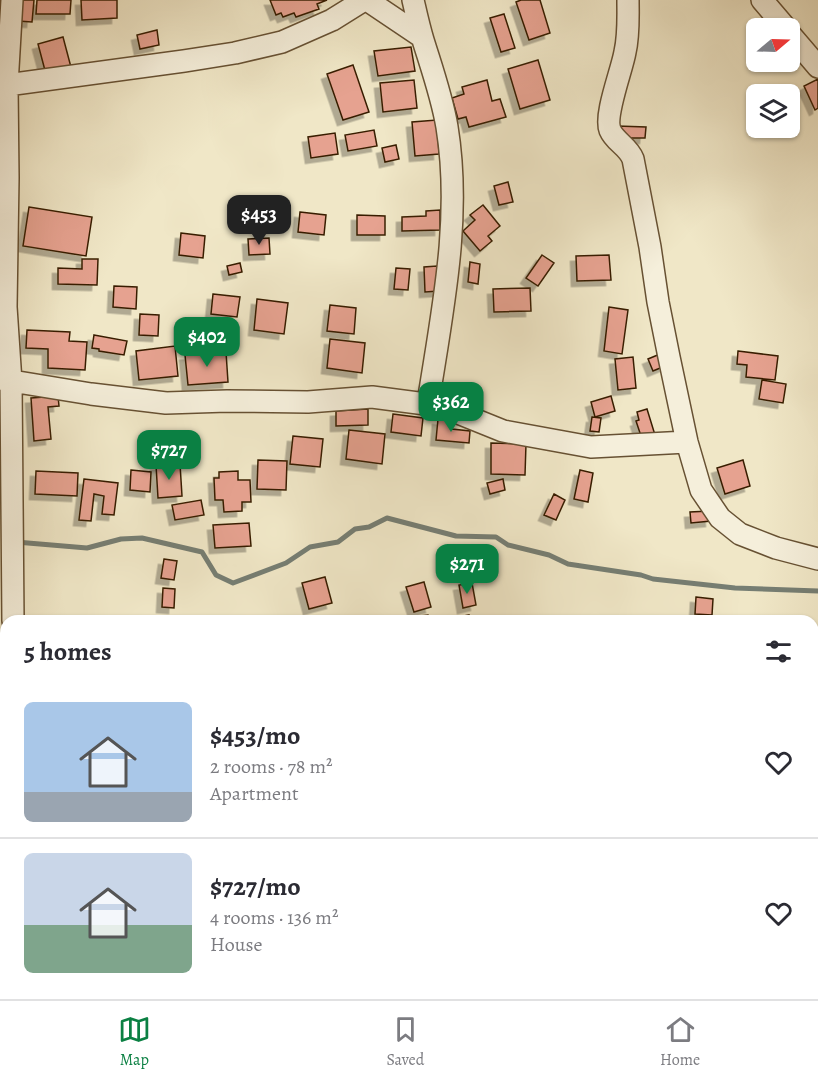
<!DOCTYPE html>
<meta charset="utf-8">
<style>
:root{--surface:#fff;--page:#f2f2f3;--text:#2b2b33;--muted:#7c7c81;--line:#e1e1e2;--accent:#0b8043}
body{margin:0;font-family:Alegreya,serif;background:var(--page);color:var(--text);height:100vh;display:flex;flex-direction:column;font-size:22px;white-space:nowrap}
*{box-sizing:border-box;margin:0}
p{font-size:20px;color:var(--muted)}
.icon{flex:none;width:33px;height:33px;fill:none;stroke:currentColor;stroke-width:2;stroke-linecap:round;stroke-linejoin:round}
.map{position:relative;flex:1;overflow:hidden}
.sheet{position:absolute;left:0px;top:615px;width:819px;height:384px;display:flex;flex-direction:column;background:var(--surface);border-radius:18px 18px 0 0;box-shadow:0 2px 4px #0004}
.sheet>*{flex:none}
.needle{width:39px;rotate:71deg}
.fabs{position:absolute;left:746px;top:18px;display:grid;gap:12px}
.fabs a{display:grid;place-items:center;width:54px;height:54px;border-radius:9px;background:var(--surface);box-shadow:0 2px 4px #0004;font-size:30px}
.price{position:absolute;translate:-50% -51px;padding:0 14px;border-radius:12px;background:var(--accent);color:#fff;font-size:20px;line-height:39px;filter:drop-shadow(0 2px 3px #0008)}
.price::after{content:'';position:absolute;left:50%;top:36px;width:18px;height:14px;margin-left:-9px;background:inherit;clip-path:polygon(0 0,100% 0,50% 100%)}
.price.selected{background:#222;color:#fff}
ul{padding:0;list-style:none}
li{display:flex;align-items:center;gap:18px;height:150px;padding:0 24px}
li+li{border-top:2px solid var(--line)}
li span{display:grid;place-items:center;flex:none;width:168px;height:120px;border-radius:9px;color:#555}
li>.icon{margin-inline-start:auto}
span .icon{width:72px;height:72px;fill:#fffc;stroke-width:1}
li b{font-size:26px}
h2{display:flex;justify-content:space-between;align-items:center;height:72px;padding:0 24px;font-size:26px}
.tab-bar{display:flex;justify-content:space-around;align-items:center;height:84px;border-top:2px solid var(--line);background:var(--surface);font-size:16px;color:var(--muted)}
.tab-bar a{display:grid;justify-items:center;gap:3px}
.tab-bar .selected{color:var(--accent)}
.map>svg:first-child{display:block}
</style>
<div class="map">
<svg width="818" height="999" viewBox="0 0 818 999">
<defs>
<filter id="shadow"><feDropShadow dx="-5.5" dy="5.5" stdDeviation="0" flood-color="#0004"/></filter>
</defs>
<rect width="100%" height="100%" fill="#f0e7c7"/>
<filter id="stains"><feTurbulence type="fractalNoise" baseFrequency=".00333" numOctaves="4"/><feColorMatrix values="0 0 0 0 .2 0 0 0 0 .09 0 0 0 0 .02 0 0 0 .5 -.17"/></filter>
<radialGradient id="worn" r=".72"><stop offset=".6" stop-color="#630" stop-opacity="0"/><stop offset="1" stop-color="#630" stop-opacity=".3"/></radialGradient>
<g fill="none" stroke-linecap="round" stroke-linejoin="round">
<!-- stream -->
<path stroke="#767e73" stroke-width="5" d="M16,542L87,548L121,539L142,538L202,552L216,575L233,583L286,563L310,547L338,542L355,529L369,527L387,518L456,536L496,537L508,545L549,555L568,564L641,575L653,579L735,588L818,591"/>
</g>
<!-- building -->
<path fill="#e6a290" stroke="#391f02" stroke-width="1.5" filter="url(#shadow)" d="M21,0H34L32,22L18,21Z
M37,0H71L70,14H36Z
M81,0H117V18L82,20Z
M270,0H327L317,4L319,9L296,17L294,13L283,17L281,13L276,15Z
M521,0H540L550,33L529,40L516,2Z
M504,14L515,48L501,52L490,18Z
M157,30L159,45L140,49L137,35Z
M63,37L72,71L47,78L38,44Z
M411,47L415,71L378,76L374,51Z
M538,60L550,100L520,109L508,69Z
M353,65L369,112L343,120L327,74Z
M818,79V108L815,110L804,86Z
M414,80L417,108L383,112L380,83Z
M487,80L492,101L500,99L506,117L469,127L466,117L458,119L452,98L464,94L462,87Z
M437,120L439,154L415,156L412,122Z
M617,126L646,127L645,138H617Z
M374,130L377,146L348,151L345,135Z
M335,133L338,154L311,158L308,137Z
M396,145L399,159L385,162L382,148Z
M508,182L513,202L499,205L494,186Z
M483,205L500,226L488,236L492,241L480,251L463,231L475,220L470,215Z
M29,207L92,217L86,256L23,246Z
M440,210V230L402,231V217L426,216V211Z
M300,212L326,215L324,235L298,232Z
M357,215L385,216V235H357Z
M181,233L205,236L203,258L179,255Z
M269,238L270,254L249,255L248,239Z
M542,255L554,263L538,286L526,278Z
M609,255L611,280L577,281L576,256Z
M82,259H98L97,285L58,284V268L82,269Z
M470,262L480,264L478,284L468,282Z
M240,263L242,272L229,275L227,266Z
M437,266L439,291L425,292L424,267Z
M396,268L410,269L408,290L394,289Z
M114,286L137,287L136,309L113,307Z
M530,288L531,311L494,312L493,289Z
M213,294L240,297L237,317L211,314Z
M257,299L288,303L284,334L254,330Z
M330,305L356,308L354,334L327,331Z
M609,307L628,310L622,354L604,351Z
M140,314L159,315L158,336L139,335Z
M223,320L224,342L186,344L185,322Z
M27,330L70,332L69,341L87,342L85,370L48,368V349L26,348Z
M94,335L127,341L124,355L99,351V349L92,348Z
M330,339L365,343L362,373L327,368Z
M175,346L178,376L139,380L136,351Z
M738,351L778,356L775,380L746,377L747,365L737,364Z
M226,352L228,382L188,385L185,355Z
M660,354L665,366L653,371L648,359Z
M633,357L636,388L618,390L615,359Z
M762,380L786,384L783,403L759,399Z
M58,396L59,406L48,407L51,439L34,441L31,398Z
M611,396L615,411L595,417L591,402Z
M368,409V425L336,426V411Z
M647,409L655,435L642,439L636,421L639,420L637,412Z
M393,414L423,418L421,436L391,432Z
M592,417L601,418L599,432L590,431Z
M438,419L453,421L452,429L470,431L469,443L436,440Z
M349,430L385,434L382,464L346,459Z
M293,436L323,439L320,467L290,464Z
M491,443L526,444L525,475L491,474Z
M258,460L287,461L286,490L257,489Z
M743,460L750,486L725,494L717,468Z
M180,464L182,496L158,498L156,465Z
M131,470L151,472L150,492L130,490Z
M580,470L593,473L588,502L574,499Z
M36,471L78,473L77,496L35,494Z
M238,471V480H250L251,502H242V511L224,512L223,500H215L214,478H219V472Z
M84,479L118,483L114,515L102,514L104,496L94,494L91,521L79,520Z
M503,479L505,490L490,494L487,483Z
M554,494L565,500L556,520L544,515Z
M201,500L204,515L175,520L172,505Z
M710,511L711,521L691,523L690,512Z
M249,523L251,546L215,548L213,525Z
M164,559L177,561L174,580L161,578Z
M325,577L332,603L309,609L302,583Z
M424,582L431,607L414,612L406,587Z
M472,583L476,605L463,608L459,585Z
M163,588L175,589L174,608L162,607Z
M696,597L713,599L712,615L695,614Z
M428,615L429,621H394V619Z
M469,615L470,621H439Z
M291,993H313L316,999H293Z
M528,993H567L569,999H523L529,995Z
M644,993H675L677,996L669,999H662L660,995L652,999H647Z"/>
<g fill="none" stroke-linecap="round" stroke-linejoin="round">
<!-- minor casing -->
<g stroke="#675133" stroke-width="24">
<path id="minor" d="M12,0L7,85L8,178L6,307L11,382L13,621
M367,0L422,37
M413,0C416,13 419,27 423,40C432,69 442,97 447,127C462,219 442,312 428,403
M628,0C628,17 629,35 625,52C622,70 604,115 610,130C615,142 628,146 633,159L650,247L658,302L669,357L687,442L701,490L720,518L740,534L776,548L818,559
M762,0L786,28
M789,33L818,67
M7,85L184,61L235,53L282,42L332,20L364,0
M0,379L91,394L166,403L227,401L308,402L372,397L441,406L503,431L591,447L687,442
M813,878L818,869
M506,993L509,999
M0,999L6,742
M707,999L713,993"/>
</g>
<!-- minor -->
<use href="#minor" stroke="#f5efdb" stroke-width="21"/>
</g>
<rect width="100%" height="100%" filter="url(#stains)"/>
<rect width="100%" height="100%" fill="url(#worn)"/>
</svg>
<div class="fabs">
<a><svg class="needle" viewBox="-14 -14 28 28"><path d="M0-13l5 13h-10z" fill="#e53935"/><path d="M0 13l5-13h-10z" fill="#7c7c81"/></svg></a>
<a><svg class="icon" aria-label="layers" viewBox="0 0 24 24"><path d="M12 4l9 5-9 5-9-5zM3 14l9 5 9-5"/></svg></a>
</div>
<b class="price selected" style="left:259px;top:246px">$453</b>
<b class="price" style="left:207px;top:368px">$402</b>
<b class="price" style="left:451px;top:433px">$362</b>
<b class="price" style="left:169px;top:481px">$727</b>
<b class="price" style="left:467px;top:595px">$271</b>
<section class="sheet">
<h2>5 homes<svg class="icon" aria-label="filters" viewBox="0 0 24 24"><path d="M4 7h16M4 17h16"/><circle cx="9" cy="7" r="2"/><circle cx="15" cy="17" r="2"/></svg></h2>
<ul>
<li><span style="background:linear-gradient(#a9c7e8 75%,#9aa5b1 0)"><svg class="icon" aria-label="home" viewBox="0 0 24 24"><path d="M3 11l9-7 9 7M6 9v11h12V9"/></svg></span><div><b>$453/mo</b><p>2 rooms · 78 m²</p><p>Apartment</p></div><svg class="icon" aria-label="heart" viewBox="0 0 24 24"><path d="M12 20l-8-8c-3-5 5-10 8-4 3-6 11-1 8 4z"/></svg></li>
<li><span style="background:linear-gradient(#c9d6e8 60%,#7fa58c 0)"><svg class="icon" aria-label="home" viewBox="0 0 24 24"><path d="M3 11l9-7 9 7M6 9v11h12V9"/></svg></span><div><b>$727/mo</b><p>4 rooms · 136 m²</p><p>House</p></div><svg class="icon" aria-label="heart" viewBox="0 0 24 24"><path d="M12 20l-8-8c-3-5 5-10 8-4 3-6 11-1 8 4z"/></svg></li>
</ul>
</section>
</div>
<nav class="tab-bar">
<a class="selected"><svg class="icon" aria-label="map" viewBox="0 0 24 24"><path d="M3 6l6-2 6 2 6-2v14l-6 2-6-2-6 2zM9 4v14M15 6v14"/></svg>Map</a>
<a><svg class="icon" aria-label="saved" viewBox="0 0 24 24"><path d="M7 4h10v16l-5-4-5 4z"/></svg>Saved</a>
<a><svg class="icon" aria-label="home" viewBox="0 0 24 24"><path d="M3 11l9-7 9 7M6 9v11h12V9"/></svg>Home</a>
</nav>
